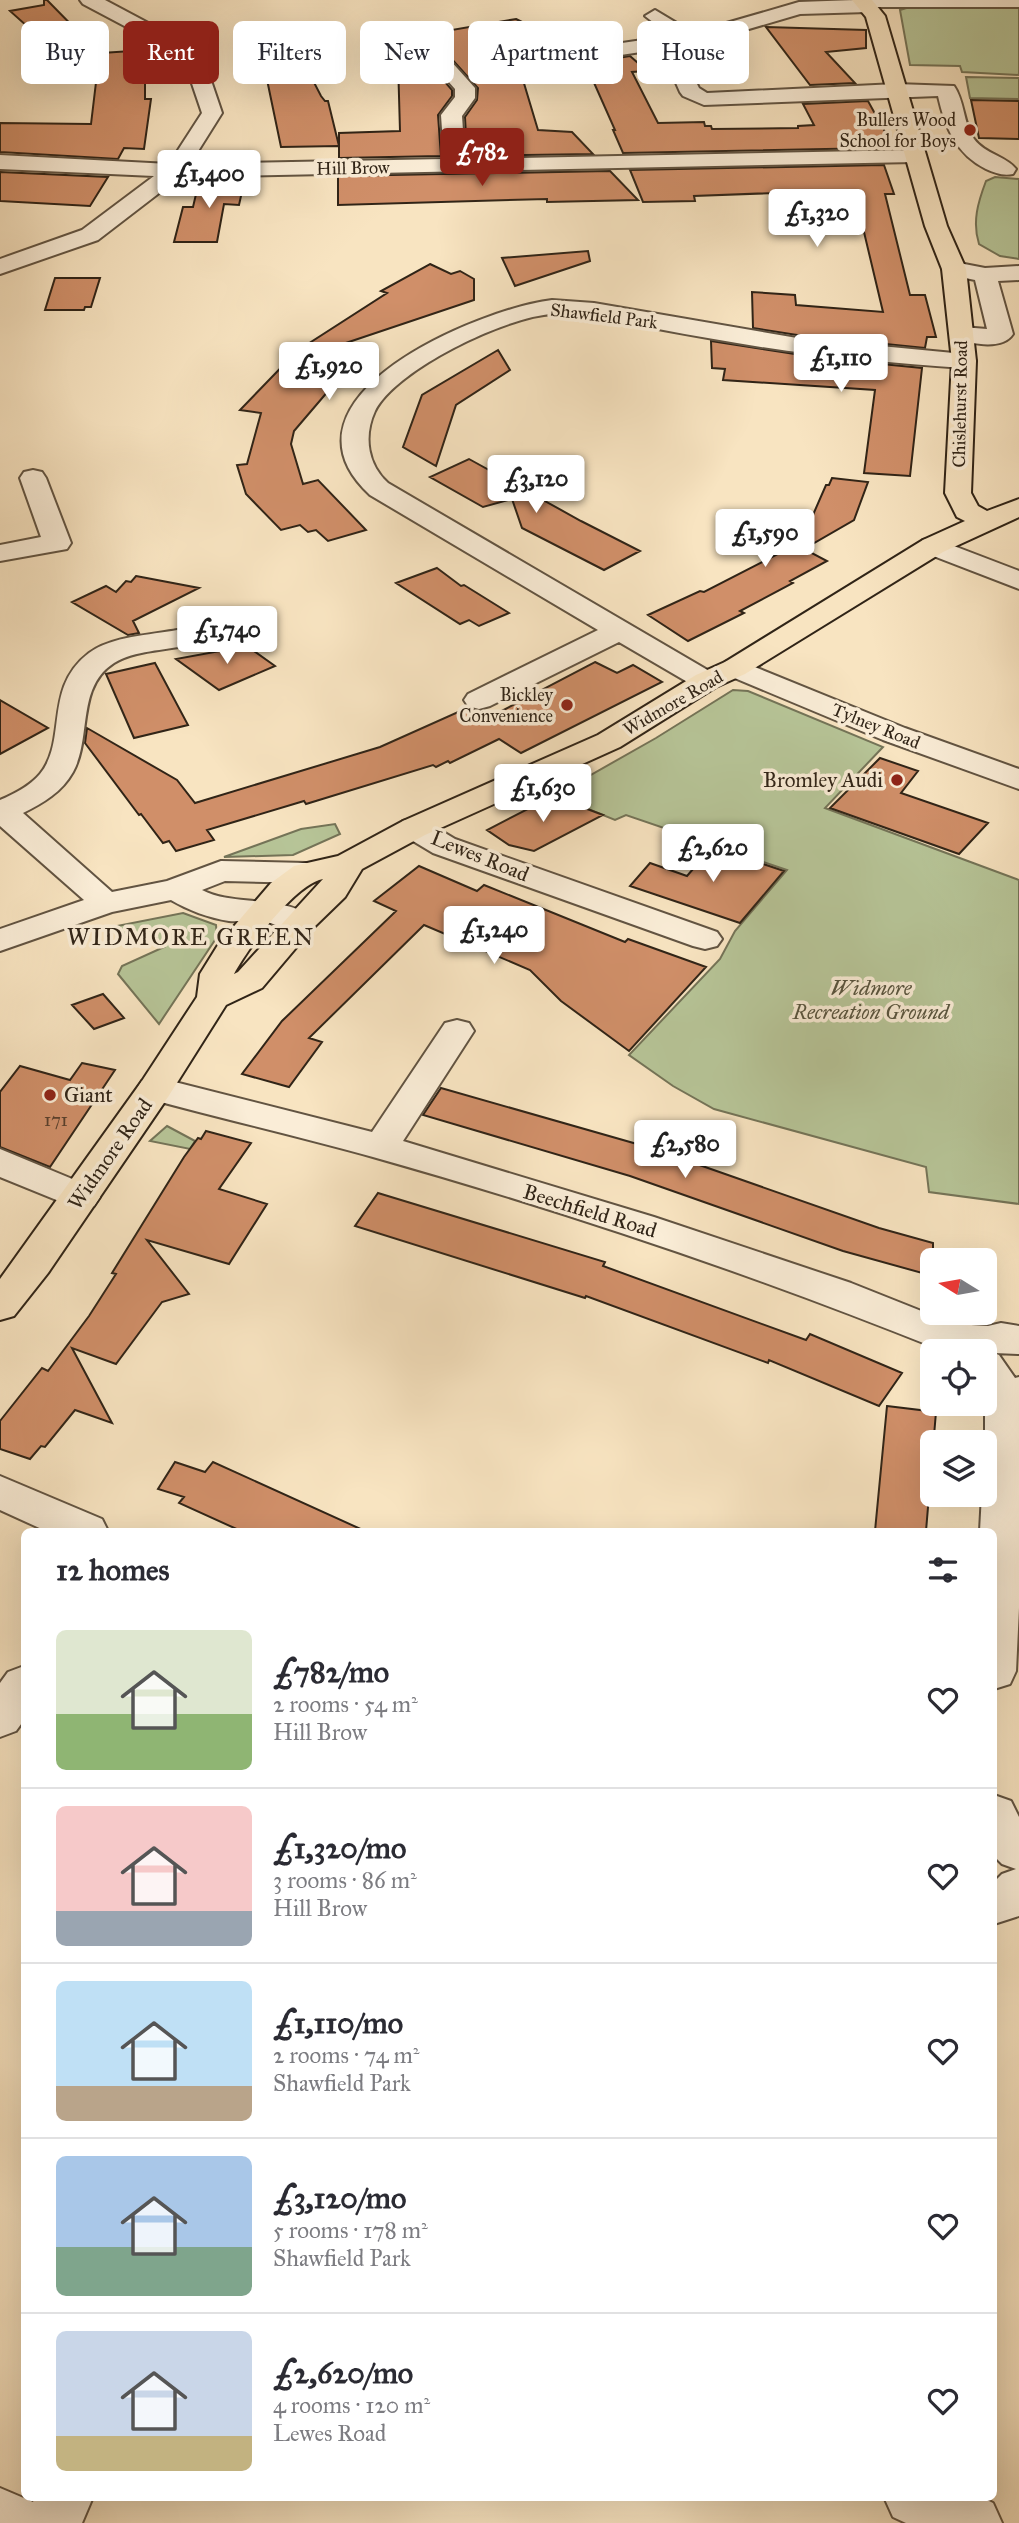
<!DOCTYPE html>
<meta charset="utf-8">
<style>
:root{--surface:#fff;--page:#f7f7f7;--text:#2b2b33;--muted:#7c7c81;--line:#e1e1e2;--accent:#8f2418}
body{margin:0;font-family:"IM FELL Great Primer",serif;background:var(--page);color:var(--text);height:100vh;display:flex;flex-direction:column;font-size:26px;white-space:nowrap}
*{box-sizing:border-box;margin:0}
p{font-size:23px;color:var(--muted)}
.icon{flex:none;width:38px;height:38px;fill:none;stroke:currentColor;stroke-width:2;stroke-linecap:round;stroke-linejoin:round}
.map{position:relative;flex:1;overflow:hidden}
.drawer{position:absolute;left:21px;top:1528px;width:976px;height:973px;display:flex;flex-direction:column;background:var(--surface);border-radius:10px;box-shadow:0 7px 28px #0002}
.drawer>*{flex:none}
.top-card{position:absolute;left:21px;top:21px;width:978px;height:63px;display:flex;gap:14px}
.needle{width:46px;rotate:281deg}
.tools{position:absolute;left:920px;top:1248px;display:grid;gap:14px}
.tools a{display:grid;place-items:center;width:77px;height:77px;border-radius:10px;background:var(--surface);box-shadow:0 7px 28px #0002;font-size:35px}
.price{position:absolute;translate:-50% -60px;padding:0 16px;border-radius:7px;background:#fff;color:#222;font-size:23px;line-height:46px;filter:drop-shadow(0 2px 4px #0008)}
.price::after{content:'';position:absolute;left:50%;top:42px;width:21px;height:16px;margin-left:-10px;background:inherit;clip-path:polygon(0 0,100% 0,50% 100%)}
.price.on{background:var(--accent);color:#fff}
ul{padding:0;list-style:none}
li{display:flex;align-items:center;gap:21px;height:175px;padding:0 35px}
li+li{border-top:2px solid var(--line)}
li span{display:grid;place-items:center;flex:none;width:196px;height:140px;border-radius:10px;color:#555}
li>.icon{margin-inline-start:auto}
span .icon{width:84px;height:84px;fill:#fffc;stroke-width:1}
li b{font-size:30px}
h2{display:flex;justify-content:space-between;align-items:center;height:84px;padding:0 35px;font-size:30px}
.tag{padding:0 24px;border-radius:10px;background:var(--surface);box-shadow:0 7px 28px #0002;font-size:24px;line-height:63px}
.tag.on{background:var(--accent);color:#fff}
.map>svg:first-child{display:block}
</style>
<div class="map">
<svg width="1019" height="2523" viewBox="0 0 1019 2523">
<rect width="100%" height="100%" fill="#f8e4c1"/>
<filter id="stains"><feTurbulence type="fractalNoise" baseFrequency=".00286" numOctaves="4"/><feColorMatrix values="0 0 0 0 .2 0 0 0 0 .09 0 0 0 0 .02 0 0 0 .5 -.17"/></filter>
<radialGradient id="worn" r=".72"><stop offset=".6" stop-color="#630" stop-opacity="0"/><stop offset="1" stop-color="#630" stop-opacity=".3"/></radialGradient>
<!-- green -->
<path fill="#b7c598" stroke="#747458" stroke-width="2" d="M913,6L1019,7V75L962,72L960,66L910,65L900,10Z
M966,77L1019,78V99L970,98Z
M995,177L1019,179V259L1000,256L979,244C972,222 978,202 986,181Z
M733,690L748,691L883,747L825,808L1019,880V1204L929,1192L926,1167L714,1109L673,1086L629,1055L720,959L735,931L787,870L626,815L615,820L551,794L566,789L656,738Z
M335,824L340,834L293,855L224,857L301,829Z
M183,913L216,925L217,937L159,1024L118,974L122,966L164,947L147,935L130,939L112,927Z
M167,1126L195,1141L190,1149L150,1141Z"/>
<!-- building -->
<path fill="#d08f69" stroke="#302417" stroke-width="2" d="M44,0H47L97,51L55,54L54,48L47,49V44L10,11L44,5Z
M516,19L542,32L564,28L566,30L559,31L555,37L576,55L509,66L523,80L538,130L572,132L593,154L467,156L465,117L477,100L478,88L440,46H426L420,53L452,90V96L438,115L441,156L339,158V146L281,147L265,70L305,65L321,96L325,101H328L339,146V133L400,131L398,61L376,43Z
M594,26L613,42L596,44L576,32L567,30Z
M766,27L866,30V48L826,52L855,83L810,85Z
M131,51V75H136V80H145V99H151L144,149L124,148L118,159L0,152V123L91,124L97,74L87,54Z
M630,56L647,71L632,72L658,123L704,122L705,126H711L712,129L798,128V126L814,125L803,104L868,101L889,139L874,140L877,148L623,153L613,130H615L583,58L594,62Z
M971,100L1019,101V139L979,138Z
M884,165L894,194H885L910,295H925L936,337H927L925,348L797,335L753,328L752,292L795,295L796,305L883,312L854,190L694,196L695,201L643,202L630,170Z
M610,171L638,200L547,202V199L338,205V176Z
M0,172L108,177L90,206L0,201Z
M245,178L239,205L224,204L217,242H174L183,207H193L197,190H203L206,179Z
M588,251L590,261L515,286L502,258Z
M430,264L451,274L460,271L474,279V300L319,352H368L335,383L294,431L291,444L303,484L318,480L366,530L328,541L316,530L308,532L300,525L281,530L246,494L237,465L247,464L261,413L240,410L297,351L387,293L381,291Z
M55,278H100L91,307H85L84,310H45Z
M711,341L821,358L922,368L910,476L864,473L875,390L723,380L725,369L712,368Z
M498,350L510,370L456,405L436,466L403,447L422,395Z
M469,459L581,521L640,551L604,570L522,528L512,499L483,507L430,477Z
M832,478L868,482L854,520L804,549L827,561L790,581L793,583L740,611L744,613L688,641L648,615L700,591L704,592L795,545L799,547L826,485H829Z
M437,568L461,586L464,585L509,613L479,626L469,620L460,624L396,583Z
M136,576L199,588L133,621L139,633L128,635L72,602L106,586L116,592L126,581L131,582Z
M247,646L275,666L219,690L176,659Z
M595,662L617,673L633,665L662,682L521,753L499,739L450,763L448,761L436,767L433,765L306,804L304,801L207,830L214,840L176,851L169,841L163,843L141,814L139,815L85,743L87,728L177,780L195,803L380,747L467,708L483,711L492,716Z
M155,663L188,725L134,738L106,674Z
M0,700L48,728L0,754Z
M880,758L918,771L901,793L988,823L959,854L830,808Z
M553,796L603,815L534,851L509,845L487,830Z
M712,847L784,871L740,923L630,886L650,863L687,876Z
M419,866L477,891L484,885L625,942L628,939L706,967L629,1051L561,1001L530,970L424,925L309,1038L322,1042L289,1087L242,1074L282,1021L396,911L374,901Z
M103,994L124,1018L94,1029L72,1005Z
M82,1063L115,1070L50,1167L0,1147V1092L20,1066L70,1080Z
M441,1088L651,1148L879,1228L933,1243V1276L843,1251L630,1176L423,1115Z
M206,1131L251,1143L219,1189L267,1204L229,1264L147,1240L189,1294L162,1302L116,1364L72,1348L112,1423L75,1410L45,1447L41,1446L30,1459L0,1449V1421L42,1368L48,1371L89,1316L116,1274L112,1273L184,1157L198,1138L201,1139Z
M378,1193L605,1262L603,1266L806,1340L810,1334L902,1373L879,1406L769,1360L768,1363L586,1296L585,1298L355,1226Z
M887,1406L936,1412L926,1531H875Z
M175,1462L205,1472L213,1462L365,1531H241L179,1503L184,1497L158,1489Z"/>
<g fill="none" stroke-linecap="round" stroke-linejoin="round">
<!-- minor casing -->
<g stroke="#625442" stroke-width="4">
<path id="minor" d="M80,0H105L199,50L202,54L222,113L190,164L444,159L441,115L455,97V89L423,53L426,49H440L475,88V98L462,116L465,159L915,150L923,151L926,156L923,161L915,162L180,177L98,240L0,274V259L82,230L154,176L0,169V155L169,164L202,113L183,57L83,4Z
M855,0H1019V7H877L868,12L800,14L725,36L685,40L661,49L594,59L578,54L558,37L561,33C576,29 583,41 595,47L656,38L667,33L645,16L655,10L685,28L723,24L799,2Z
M675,52L682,54L699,88L707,93L896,84L954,86C965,102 963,123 974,139C985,154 1006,156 1016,169L1013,174C1003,176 995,173 986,169C956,154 945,127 938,96L704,105L683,96L680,92L665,58L668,54Z
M954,262L985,268L1019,266V280L998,281L1013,334C1002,351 971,343 953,339L950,334L953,329L962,327L987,329L975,280L946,274L942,269L946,264Z
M552,300L594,303L797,338L964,354L973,356L976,361L973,366L964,368C888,363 812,356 737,343C702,337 667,331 632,324C606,320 580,313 553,314C507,316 396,369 375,411C363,437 368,465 388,483L716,675L721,681L716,687L706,690L696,687L619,642L490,706L479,709L468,706L464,700L468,694L598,630L370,495C265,398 479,309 552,300Z
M33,470L42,472L46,478L71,543L67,549L0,561V545L41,537L20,478L24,472Z
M933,538L1019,571V589L923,552L919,546L923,540Z
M177,630L187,633L191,639L187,645C164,651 135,650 114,663C76,687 92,738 73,772C62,792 43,803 23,813L112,892L167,881L221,861L306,863L318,866L322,873L318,880L306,883L225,881L202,890C232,907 296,894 316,923L311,930C292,935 281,925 263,921C252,919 240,922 229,921C209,918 188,910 171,900L112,912L0,951V929L84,900L0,826V800C14,794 30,786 40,774C68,740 43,688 89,653C112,636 150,635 177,630Z
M735,659L905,728L1019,769V789L883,740L725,674L720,668L725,662Z
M414,818L425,821L455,839L717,932L722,939L717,946L705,949L693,946L433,853L403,835L398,828L403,821Z
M457,1020L469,1023L474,1031L403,1141L654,1217L851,1283L954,1324L988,1326L1001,1323L1019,1326V1354L994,1353L999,1355L1015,1378L1019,1377V1608L1016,1671L1010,1684L994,1689V1531H980L982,1494H985V1351H945L936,1348C752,1274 564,1211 373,1157C297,1136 219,1118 142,1097L137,1089L142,1081L155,1077L372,1132L445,1023Z
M0,1149L94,1188L100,1197L94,1206L81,1210L0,1177Z
M0,1476L102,1519L108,1531H46L0,1510Z
M24,1666V1720L16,1731L0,1737V1683L8,1672Z
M994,1795L1011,1801L1019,1817V1916L994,1924V1882L1002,1874L1016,1869L1002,1864L994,1856Z
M0,2488L33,2502L35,2497H93L82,2523H0Z
M884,2497H981L993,2503L1002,2523H906L893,2517Z"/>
</g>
<!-- major casing -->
<g stroke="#302417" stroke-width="4">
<path id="major" d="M852,0H872L885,16L947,226L966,269L976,361L971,493L978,506L987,511L1019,499V517L943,552L745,674L716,687L620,747L425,835L362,869L345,897L311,930L262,988L226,1005L168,1097L48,1273L14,1316L0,1320V1279L142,1081L197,997L200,974L218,945L271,883L294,866L338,856L403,821L598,735L696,675L725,662L923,540L965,521L957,517L945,493L952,361L942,269L925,226L866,17ZM323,879L238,972L234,974C248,948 294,885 323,879Z"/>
</g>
<!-- minor -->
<use href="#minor" fill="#faedd7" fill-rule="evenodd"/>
<!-- major -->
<use href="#major" fill="#f8e4c1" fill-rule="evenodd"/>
</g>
<!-- markers -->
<g fill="#8f2418" stroke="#faedd7" stroke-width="2.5">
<circle cx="970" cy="130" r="7"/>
<circle cx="567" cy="705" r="7"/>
<circle cx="897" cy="780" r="7"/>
<circle cx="50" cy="1095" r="7"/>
</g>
<g text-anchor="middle" stroke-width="7" stroke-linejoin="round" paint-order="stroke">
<!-- far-poi labels -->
<g font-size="18" fill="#302417" stroke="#faedd7" text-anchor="end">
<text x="956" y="126">Bullers Wood<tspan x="956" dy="21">School for Boys</tspan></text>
<text x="553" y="701">Bickley<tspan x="553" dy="21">Convenience</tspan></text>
</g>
<!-- far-street labels -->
<g font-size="18" fill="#302417" stroke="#faedd7">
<text transform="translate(353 168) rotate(-1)" y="6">Hill Brow</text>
<text transform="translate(604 316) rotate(7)" y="6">Shawfield Park</text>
<text transform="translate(960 404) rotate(-89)" y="6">Chislehurst Road</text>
<text transform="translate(673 703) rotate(-30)" y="6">Widmore Road</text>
<text transform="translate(876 726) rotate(22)" y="6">Tylney Road</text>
</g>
<!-- number labels -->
<g font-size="18" fill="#583f2c">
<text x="56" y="1126">171</text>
</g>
<!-- poi labels -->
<g font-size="21" fill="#302417" stroke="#faedd7" text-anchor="end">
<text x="883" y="787">Bromley Audi</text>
<text x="64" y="1102" text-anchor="start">Giant</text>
</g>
<!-- street labels -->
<g font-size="21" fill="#302417" stroke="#faedd7">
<text transform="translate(480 856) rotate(22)" y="7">Lewes Road</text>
<text transform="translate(110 1154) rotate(-55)" y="7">Widmore Road</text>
<text transform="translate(590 1211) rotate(17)" y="7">Beechfield Road</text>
</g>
<!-- park labels -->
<g font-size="21" font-style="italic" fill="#58543e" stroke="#faedd7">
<text x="871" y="995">Widmore<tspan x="871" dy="24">Recreation Ground</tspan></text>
</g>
<!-- quarter labels -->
<g font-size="24" letter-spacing="2" fill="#302417" stroke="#faedd7">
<text x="191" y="945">WIDMORE GREEN</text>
</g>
</g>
<rect width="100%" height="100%" filter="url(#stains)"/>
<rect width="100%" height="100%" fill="url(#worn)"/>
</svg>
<div class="tools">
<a><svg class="needle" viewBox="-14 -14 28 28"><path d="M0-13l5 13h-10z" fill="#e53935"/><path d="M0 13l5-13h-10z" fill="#7c7c81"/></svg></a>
<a><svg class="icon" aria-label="locate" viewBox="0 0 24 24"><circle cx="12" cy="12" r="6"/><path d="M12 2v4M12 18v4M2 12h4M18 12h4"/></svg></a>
<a><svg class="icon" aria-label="layers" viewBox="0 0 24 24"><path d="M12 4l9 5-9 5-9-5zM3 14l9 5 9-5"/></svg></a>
</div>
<b class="price on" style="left:482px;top:188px">£782</b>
<b class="price" style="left:209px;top:210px">£1,400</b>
<b class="price" style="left:817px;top:249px">£1,320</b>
<b class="price" style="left:841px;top:394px">£1,110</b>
<b class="price" style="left:329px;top:402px">£1,920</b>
<b class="price" style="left:536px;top:515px">£3,120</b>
<b class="price" style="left:765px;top:569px">£1,590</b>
<b class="price" style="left:227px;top:666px">£1,740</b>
<b class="price" style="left:543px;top:824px">£1,630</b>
<b class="price" style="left:713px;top:884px">£2,620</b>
<b class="price" style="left:494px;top:966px">£1,240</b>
<b class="price" style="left:685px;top:1180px">£2,580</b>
<div class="top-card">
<a class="tag">Buy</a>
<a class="tag on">Rent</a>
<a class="tag">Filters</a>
<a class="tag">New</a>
<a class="tag">Apartment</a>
<a class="tag">House</a>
</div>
<section class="drawer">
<h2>12 homes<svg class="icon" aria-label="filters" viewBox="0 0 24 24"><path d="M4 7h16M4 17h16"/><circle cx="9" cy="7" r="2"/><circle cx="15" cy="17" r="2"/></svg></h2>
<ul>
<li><span style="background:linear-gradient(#dfe7d0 60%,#8fb573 0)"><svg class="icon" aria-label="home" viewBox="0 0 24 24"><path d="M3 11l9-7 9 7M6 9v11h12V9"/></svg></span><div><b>£782/mo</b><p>2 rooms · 54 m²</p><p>Hill Brow</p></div><svg class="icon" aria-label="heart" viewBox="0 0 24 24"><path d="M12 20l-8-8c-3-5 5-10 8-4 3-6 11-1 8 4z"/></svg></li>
<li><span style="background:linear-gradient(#f6c9c9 75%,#9aa5b1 0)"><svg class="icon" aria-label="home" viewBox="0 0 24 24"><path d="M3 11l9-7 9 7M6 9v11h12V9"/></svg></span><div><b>£1,320/mo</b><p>3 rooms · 86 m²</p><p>Hill Brow</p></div><svg class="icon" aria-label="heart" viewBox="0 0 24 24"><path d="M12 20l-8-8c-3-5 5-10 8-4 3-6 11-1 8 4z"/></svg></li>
<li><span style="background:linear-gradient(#bfe0f5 75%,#b9a48a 0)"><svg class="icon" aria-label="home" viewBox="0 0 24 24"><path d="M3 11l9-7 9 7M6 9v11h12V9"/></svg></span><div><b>£1,110/mo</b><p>2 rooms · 74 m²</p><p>Shawfield Park</p></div><svg class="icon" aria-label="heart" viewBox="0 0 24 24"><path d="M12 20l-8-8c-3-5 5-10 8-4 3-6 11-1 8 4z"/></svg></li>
<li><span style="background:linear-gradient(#a9c7e8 65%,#7fa58c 0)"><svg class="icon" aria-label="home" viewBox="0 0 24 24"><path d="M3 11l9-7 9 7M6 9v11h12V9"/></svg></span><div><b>£3,120/mo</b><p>5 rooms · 178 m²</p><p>Shawfield Park</p></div><svg class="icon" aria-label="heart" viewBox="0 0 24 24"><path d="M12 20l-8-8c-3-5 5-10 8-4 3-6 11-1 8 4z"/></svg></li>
<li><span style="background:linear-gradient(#c9d6e8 75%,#c2b280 0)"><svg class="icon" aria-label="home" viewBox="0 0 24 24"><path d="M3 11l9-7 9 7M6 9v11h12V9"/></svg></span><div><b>£2,620/mo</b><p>4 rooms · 120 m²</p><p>Lewes Road</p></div><svg class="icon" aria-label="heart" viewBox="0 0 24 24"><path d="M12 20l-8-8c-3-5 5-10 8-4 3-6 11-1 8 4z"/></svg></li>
</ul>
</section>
</div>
